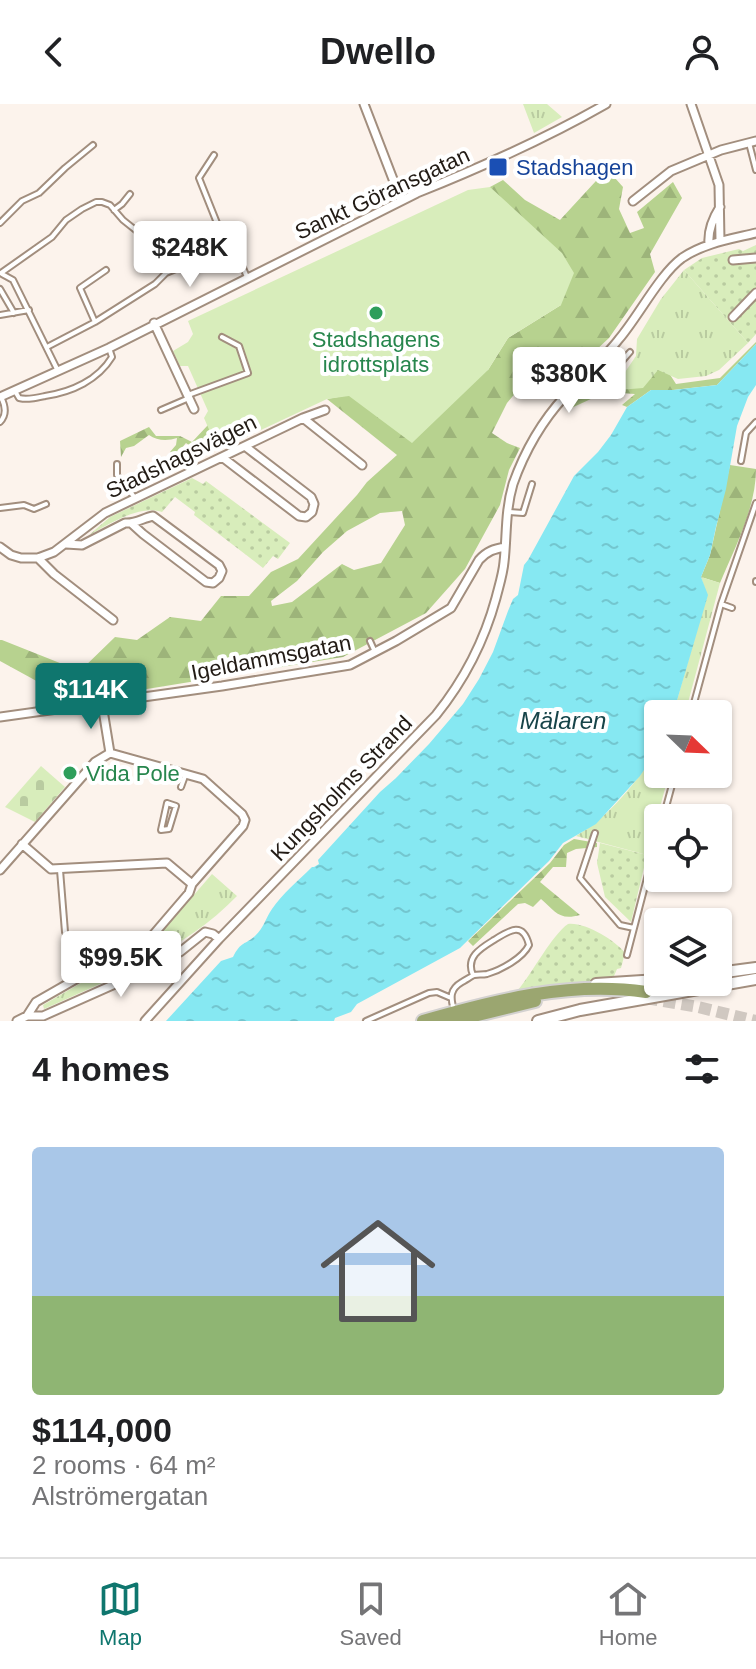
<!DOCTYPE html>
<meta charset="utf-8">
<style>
:root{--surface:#fff;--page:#f2f2f2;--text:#202124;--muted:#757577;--line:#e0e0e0;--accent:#0f766e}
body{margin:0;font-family:Arial,sans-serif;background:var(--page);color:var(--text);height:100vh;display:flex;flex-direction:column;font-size:30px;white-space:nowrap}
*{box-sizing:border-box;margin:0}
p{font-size:26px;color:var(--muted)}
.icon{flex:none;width:44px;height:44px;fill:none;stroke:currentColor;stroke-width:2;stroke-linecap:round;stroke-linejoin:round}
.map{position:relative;height:917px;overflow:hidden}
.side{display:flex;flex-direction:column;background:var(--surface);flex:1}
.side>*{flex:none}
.needle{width:52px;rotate:113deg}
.buttons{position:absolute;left:644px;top:596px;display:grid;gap:16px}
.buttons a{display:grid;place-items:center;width:88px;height:88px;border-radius:8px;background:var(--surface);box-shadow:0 2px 6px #0004;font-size:40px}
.price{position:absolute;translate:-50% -68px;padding:0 18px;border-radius:8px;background:#fff;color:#222;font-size:26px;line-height:52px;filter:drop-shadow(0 2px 4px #0008)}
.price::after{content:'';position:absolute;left:50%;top:48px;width:24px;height:18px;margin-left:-12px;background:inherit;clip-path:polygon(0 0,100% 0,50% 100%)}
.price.on{background:var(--accent);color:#fff}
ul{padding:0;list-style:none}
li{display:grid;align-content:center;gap:16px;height:424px;padding:0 32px}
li+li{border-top:2px solid var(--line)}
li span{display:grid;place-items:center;height:248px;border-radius:8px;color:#555}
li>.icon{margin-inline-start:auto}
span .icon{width:144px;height:144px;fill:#fffc;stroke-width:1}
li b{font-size:34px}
h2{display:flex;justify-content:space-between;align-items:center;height:96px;padding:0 32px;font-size:34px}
header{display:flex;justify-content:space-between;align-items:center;height:104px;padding:0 32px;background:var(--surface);font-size:36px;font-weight:800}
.tabs{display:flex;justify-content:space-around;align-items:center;height:112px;border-top:2px solid var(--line);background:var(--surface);font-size:22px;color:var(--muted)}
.tabs a{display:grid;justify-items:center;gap:4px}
.tabs .on{color:var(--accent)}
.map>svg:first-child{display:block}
</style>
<header><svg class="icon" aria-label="back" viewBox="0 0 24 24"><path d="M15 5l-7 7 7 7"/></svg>Dwello<svg class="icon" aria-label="person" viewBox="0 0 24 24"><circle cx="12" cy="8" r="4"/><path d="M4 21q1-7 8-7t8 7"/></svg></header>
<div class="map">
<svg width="756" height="917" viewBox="0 0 756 917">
<defs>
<pattern id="grass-dots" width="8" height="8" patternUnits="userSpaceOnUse" patternTransform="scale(2)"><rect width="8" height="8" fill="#d8edbb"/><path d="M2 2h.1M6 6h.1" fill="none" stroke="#b9cba0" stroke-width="1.8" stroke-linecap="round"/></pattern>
<pattern id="forest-firs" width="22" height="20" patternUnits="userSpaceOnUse" patternTransform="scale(2)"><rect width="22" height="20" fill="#b7d28f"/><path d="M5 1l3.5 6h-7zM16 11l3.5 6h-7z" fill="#9db47a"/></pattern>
<pattern id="cemetery-stones" width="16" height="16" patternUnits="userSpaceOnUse" patternTransform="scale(2)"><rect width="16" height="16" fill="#d8edbb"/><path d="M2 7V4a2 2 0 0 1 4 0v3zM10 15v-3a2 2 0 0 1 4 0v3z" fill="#b9cba0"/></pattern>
<pattern id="park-tufts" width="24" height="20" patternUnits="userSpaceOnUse" patternTransform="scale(2)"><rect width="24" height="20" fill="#d8edbb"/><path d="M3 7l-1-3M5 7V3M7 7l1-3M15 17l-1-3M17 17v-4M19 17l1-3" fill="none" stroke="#b9cba0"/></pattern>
<pattern id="water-ripples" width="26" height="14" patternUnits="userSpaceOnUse" patternTransform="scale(2)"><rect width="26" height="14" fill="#86e8f2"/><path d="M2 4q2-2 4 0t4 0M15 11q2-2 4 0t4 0" fill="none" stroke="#73c6cf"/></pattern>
</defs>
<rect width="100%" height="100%" fill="#fcf3ec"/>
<!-- grass -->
<path fill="url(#grass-dots)" d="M756,141V230L748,239L684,166L702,154L739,145L743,147Z
M192,374L203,380L206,377L290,439L278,455L273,452L263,464L194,411L195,408L175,393L162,408C140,400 107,421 88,432L110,413Z
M600,739L647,751L631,818L605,793L597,759Z
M568,820C585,818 615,836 625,849L621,864L617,865L614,872L608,876L557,880L519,888L518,886C533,868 552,831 568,820Z"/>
<!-- forest -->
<path fill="url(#forest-firs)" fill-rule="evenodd" d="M607,65L623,83L619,105L630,129L644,124L637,108L673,78L682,94L650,150L655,168L609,234L579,262L553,245L507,299L492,329L507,339L520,344L509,366L500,401L465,465L426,509L343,553L67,598L42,580L0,557V536H2L80,567L115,533L137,536L170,513L201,517L221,492H249L271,468L298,455L357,391L367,378L397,351L327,295L488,266L508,234L561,201L483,93L490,83L503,76L525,96L560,116ZM402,407L405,421L381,459L354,466L342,460L292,498L272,502L271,497L297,477L323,448L347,427L380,409Z
M756,238V240L717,281L673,286H651L627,303L622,301L635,290L606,288L567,306L596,277L626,271L636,254L669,269L676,280L720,274Z
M325,293L210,345L196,347L186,339L175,352L170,348L176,341L177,334C168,337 157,337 149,331L134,342L126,344L121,353L120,337L149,323L156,332H180L192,338L208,321Z
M730,361L756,365C756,404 735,443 720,479L701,473L710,451Z
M574,735L597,739V743L576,745L567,749L566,763H553L540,778L580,811C559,817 555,807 541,795L533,803L525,799L518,800L473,842L468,837L550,759L564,741Z"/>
<!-- cemetery -->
<path fill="url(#cemetery-stones)" d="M41,662L65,683L35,718L5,703Z"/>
<!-- park -->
<path fill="url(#park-tufts)" d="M523,0H547L562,13L534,29Z
M684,166L748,239L719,266L706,272L678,275L658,266L643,284L594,288L596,277L623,271L636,252L637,235L661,195Z
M701,473L720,479L685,610H673L707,491Z
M658,645V670H669L647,751L576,732C611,711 636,679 658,645Z
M212,770L237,792C185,846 111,875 44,905L43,901L155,836Z"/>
<!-- pitch -->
<path fill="#d8edbb" d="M490,83L562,149L574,169L561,201L508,234L488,266L412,339L349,292L327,295L218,346L204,314L208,307L188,262H180L173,247L188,238L193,230L188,217L468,86Z"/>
<!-- water -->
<path fill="url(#water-ripples)" d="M756,240V281L748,293L737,322L726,385L716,423L710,451L701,473L708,491L673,610H658V645L640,672L596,720L563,739L549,757L460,844L357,900L351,908L335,914L334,917H166L221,857L233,853C241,837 245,841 255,832C264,824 266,813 272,805C282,790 299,776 312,763H314L319,760L318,756L380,688L396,674L429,640L463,600L479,575L493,548L508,507L513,495L518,491L524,461L528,456L574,372L598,348L611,331L627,303L651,286H673L717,281Z"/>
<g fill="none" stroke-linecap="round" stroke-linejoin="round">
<!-- trunk-tunnel -->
<path stroke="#d0c8c1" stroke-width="12" stroke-dasharray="12 6" stroke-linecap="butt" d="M646,894L698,903L756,917"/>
<!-- service casing -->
<g stroke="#a28e7e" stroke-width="8">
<path id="service" d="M749,39L756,66
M214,51L199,74L227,144
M114,106L122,100L130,90
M0,119L22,97L39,89L65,64L93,41
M1,169L52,133L66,116L82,105L96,98H102L110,101L123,116L143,132L150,140L166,169
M2,170L13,176L58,267
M0,185L14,209
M0,211L29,206
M95,218L80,184L106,166
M47,243L95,218L155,180L166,169L227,144L234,143L247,173
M591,266L598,272L612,269L630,248
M15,287L19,294C28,296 36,294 45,292C72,288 98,276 112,253L109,244
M188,291L248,269L239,242L222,233
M161,306L189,294
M0,318C7,311 5,301 1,293
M741,357L746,329L756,318
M117,360V371L135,394
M0,404L24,401L34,405L46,400
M509,408L523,409L532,380
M756,478V477
M721,500L732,504
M370,537L375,548
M691,610L721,500L756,399
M181,683L185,672
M167,699L176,702L169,725L161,726Z
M663,714L675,670
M595,729L580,774L620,821L634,824
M60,766L65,828L75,845
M627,851L658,732
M454,906C450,893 450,885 462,878C464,877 472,872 474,871C478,870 482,871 487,870C501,866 523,854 529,841C523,817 510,826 494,836C481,844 465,853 473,871
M366,917L429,889L437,888L451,894"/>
</g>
<!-- minor casing -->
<g stroke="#a28e7e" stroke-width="11">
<path id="minor" d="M364,0L401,96
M691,0L719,81L720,137
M633,97L671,67L721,46L756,37
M709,140C708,128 713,114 720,103
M733,156L756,154
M733,213L756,189
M154,219L194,305
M0,293L109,244L417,89C482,63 545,35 606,0
M303,314L325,306
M222,353L299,412L306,413L312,408L314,400L311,393L246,343
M66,440L82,441L125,419C135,420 143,414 153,412L219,461L222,467L219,474L213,479L206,478L143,430L132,420
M0,443L11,451L21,454H38L54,448L105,409L303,314L362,361
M38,454L54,470L113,516
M102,600L110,649
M0,613L222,582L350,561L396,537L451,504L479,456C487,447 494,445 505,443
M22,740L51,765L167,759L192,780
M0,766L95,658L110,649
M27,912L36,898L153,831L189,789L192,780L243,722L245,716L242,710L203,675L110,649
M17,917L27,912H43L142,868L180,848L205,828L213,830L219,835
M145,917L219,835L436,611C465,575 484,538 496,494C499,482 503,470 504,458C507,432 505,407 513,380C524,349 542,317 565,292C582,273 603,256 619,235C638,213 660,170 682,154C704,139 731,135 756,129"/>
</g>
<!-- secondary casing -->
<g stroke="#a28e7e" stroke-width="14">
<path id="secondary" d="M718,869L756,864
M596,880L658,876
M538,917L580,906L756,875"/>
</g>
<!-- trunk casing -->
<g stroke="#d3d1d0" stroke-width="16">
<path id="trunk" d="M423,917C496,896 570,877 646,888
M453,917L535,897"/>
</g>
<!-- service -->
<use href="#service" stroke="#fff" stroke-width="4"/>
<!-- minor -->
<use href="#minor" stroke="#fff" stroke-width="7"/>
<!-- secondary -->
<use href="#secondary" stroke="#fff" stroke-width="10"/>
<!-- trunk -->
<use href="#trunk" stroke="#9ba670" stroke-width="12"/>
</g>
<!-- markers -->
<rect fill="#1a4fb4" stroke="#fff" stroke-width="3" x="488" y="53" width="20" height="20" rx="4"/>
<g fill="#2e9e5b" stroke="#fff" stroke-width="3">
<circle cx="376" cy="209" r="8"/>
<circle cx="70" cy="669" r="8"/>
</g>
<g text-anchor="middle" stroke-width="8" stroke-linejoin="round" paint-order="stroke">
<!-- transit labels -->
<g font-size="22" fill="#164399" stroke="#fff" text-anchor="start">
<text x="516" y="71">Stadshagen</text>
</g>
<!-- street labels -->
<g font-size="22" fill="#221b15" stroke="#fff">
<text transform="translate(382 89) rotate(-25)" y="8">Sankt Göransgatan</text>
<text transform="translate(181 352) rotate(-26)" y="8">Stadshagsvägen</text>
<text transform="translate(271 553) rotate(-11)" y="8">Igeldammsgatan</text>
<text transform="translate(341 684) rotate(-46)" y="8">Kungsholms Strand</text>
</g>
<!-- leisure labels -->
<g font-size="22" fill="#27864d" stroke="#fff">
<text x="376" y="243">Stadshagens<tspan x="376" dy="25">idrottsplats</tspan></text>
<text x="86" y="677" text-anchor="start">Vida Pole</text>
</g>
<!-- water labels -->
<g font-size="24" font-style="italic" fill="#174449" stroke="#fff">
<text x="563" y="625">Mälaren</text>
</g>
</g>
</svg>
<div class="buttons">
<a><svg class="needle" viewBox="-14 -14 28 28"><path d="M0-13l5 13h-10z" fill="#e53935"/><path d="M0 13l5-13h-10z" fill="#757577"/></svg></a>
<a><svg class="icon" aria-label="locate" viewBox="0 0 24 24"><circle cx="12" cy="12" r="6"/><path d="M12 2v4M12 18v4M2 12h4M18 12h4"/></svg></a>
<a><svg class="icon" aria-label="layers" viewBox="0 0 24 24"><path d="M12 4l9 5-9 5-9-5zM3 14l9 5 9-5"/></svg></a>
</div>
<b class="price" style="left:190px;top:185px">$248K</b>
<b class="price" style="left:569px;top:311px">$380K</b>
<b class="price on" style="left:91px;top:627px">$114K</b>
<b class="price" style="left:121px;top:895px">$99.5K</b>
</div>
<section class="side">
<h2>4 homes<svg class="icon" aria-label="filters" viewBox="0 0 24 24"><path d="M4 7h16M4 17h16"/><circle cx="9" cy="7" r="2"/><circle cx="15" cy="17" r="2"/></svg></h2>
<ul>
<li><span style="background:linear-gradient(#a9c7e8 60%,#8fb573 0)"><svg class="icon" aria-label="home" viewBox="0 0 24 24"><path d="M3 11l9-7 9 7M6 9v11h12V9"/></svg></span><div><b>$114,000</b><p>2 rooms · 64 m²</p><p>Alströmergatan</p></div></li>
</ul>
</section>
<nav class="tabs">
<a class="on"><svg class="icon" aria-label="map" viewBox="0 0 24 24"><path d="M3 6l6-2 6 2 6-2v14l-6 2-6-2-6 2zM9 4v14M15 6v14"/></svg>Map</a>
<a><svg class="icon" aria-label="saved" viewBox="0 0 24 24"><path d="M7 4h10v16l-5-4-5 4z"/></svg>Saved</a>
<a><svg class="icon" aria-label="home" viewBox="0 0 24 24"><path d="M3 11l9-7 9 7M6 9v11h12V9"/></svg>Home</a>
</nav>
